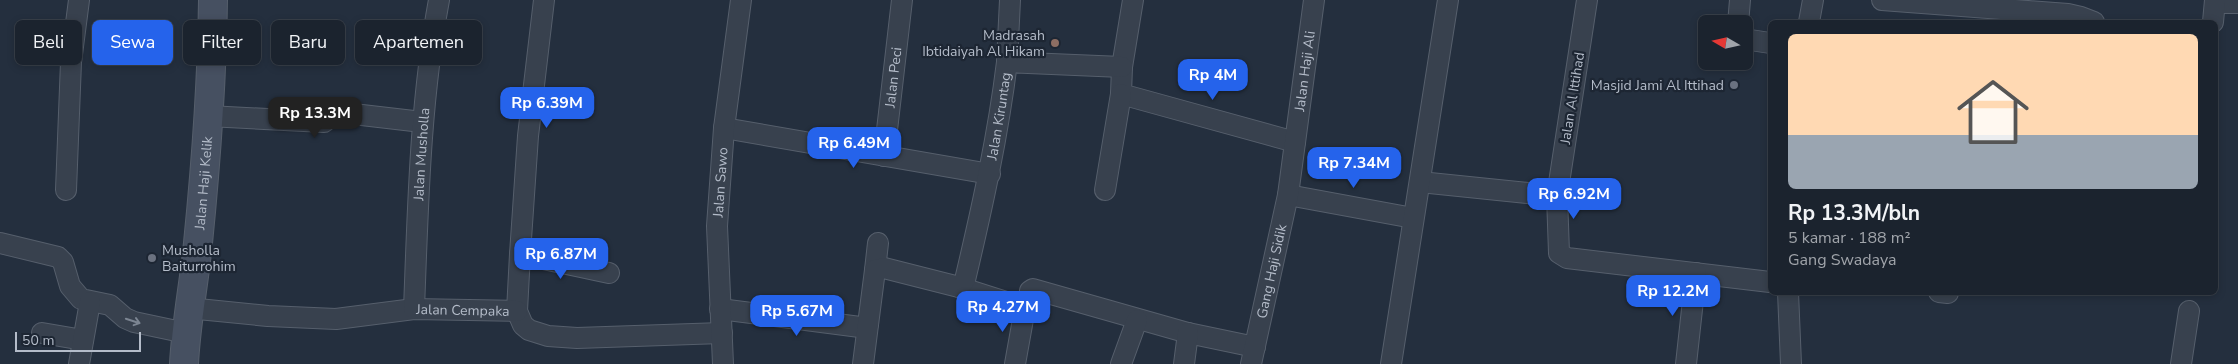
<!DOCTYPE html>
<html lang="id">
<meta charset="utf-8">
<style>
:root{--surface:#1b232e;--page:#282f3a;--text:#f1f3f6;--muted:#a0a4aa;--line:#39404a;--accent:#2563eb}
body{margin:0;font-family:"Nunito Sans",sans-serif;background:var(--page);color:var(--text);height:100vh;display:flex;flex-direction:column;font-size:19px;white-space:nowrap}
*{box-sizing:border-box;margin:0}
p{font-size:16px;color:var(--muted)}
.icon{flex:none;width:28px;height:28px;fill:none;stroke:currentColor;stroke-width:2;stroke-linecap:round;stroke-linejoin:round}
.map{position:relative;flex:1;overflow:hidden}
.side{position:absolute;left:1768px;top:20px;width:450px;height:275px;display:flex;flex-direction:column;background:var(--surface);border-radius:8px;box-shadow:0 2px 8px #0003,0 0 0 1px var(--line)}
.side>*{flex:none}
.top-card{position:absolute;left:15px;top:20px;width:475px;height:45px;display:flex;gap:10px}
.needle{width:32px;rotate:279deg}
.controls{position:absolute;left:1698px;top:15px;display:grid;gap:10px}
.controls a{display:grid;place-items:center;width:55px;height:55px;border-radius:8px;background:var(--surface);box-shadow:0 2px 8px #0003,0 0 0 1px var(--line);font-size:25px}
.scale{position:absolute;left:15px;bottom:12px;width:126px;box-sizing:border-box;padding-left:5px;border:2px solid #b4bcc9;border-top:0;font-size:14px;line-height:18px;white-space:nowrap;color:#b4bcc9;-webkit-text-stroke:4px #1d2633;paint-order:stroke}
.price{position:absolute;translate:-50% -42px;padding:0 11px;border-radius:10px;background:var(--accent);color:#fff;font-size:16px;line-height:32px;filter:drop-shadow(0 1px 2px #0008)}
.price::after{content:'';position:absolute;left:50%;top:30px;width:15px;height:11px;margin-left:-8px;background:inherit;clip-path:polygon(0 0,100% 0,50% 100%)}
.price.current{background:#222;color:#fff}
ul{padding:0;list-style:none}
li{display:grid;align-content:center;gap:10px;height:265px;padding:0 20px}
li+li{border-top:1px solid var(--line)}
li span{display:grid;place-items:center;height:155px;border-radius:8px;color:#555}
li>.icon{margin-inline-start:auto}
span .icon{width:90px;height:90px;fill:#fffc;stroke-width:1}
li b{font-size:21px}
.tag{padding:0 18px;border-radius:8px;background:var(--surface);box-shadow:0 2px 8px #0003,0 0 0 1px var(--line);font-size:18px;line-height:45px}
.tag.current{background:var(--accent);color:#fff}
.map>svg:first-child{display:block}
</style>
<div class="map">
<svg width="2238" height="364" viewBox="0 0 2238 364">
<rect width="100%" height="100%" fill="#242f3e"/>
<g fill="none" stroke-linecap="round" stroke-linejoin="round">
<!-- street casing -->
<g stroke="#565f6c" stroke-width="22">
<g id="street">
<path d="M544,0L528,136L520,254L517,311L523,325L529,330L548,336L577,338L722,333"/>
<path d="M1133,0L1122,67L1121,94L1295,142"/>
<path d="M1587,0L1557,196L1559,253L1567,258L1770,282"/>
<path d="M1882,0L2068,14L2081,17L2094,22"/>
<path d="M2215,3H2238"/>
<path d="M1809,22L1813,0"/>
<path d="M2213,22L2215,0"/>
<path d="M1738,24L1740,0"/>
<path d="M1744,39L1770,43"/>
<path d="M1007,62L1010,0"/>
<path d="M208,116L324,122L336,112L422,122"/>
<path d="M724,128L990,174"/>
<path id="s1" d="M884,156L902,0"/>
<path d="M1420,182L1557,196"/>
<path d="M66,190L71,62L79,0"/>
<path d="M1105,190L1121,94"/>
<path d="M1288,195L1413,218"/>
<path d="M0,243L58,257L63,262L70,286L81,299L110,305L125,318L134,322L186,333"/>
<path d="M520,254L609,273"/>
<path d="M875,270L878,243"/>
<path d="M959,287L1025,308L1028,305L1030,291L1033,289L1188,333L1255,347"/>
<path d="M1788,292L1791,364"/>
<path d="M1939,292L1948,293"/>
<path id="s2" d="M188,308L268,316L336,319L414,309L517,311"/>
<path id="s3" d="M414,309C418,206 420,102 439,0"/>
<path d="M720,309L860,327L868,324"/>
<path d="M42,333L83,340"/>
<path d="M79,364L90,302"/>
<path id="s4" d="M723,364L717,226L724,128L741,0"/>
<path id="s5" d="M863,364L875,270L884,268L959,287L965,280C982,208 998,136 1007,62L1122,67"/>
<path d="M1015,364L1025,308"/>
<path d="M1121,364L1137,320"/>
<path d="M1184,364L1188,333"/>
<path id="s6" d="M1251,364L1288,195L1314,0"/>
<path d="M1391,364L1448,0"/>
<path d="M1686,364L1696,273"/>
<path d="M2181,364L2189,311"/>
</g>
</g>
<!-- secondary casing -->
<g stroke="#565f6c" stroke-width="30">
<g id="secondary">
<path id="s7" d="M184,364C186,323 194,284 198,243C206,163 212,81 213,0"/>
</g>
</g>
<!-- street -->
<use href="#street" stroke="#38414e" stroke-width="20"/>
<!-- secondary -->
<use href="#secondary" stroke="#465061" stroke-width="28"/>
</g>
<!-- one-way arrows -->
<defs><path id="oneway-shaft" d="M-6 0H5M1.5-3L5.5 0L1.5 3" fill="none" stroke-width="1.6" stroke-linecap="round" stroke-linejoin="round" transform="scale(1.25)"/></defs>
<use stroke="#7c8592" href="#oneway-shaft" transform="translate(133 321) rotate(18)"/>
<!-- markers -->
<circle fill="#8d6e63" stroke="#1d2633" stroke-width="2" cx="1055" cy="43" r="5"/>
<g fill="#6b7280" stroke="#1d2633" stroke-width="2">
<circle cx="1734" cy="85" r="5"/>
<circle cx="152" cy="258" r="5"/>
</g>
<g text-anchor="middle" stroke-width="4.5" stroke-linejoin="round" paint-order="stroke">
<!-- poi labels -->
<g font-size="14" fill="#b4bcc9" stroke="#1d2633" text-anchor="end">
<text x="1045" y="40">Madrasah<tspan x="1045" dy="16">Ibtidaiyah Al Hikam</tspan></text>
<text x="1724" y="90">Masjid Jami Al Ittihad</text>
<text x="162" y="255" text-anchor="start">Musholla<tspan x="162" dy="16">Baiturrohim</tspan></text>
</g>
<!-- street labels -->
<g font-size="14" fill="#b4bcc9" stroke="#1d2633">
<text dy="5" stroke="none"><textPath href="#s6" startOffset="298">Jalan Haji Ali</textPath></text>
<text dy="5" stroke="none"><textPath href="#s1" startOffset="79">Jalan Peci</textPath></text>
<text transform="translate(1572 98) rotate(-81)" y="5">Jalan Al Ittihad</text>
<text dy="5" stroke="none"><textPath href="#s5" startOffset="358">Jalan Kiruntag</textPath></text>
<text dy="5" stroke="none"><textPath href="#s3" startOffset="155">Jalan Musholla</textPath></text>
<text dy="5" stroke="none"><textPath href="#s4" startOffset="182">Jalan Sawo</textPath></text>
<text dy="5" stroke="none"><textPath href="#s7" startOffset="182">Jalan Haji Kelik</textPath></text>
<text dy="5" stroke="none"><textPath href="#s6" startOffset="95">Gang Haji Sidik</textPath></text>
<text dy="5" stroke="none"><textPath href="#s2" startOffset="276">Jalan Cempaka</textPath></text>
</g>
</g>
</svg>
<div class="controls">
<a><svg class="needle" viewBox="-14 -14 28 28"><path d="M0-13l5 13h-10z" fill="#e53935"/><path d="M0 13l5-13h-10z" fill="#a0a4aa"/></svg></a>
</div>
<div class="scale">50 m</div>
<b class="price" style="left:1213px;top:101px">Rp 4M</b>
<b class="price" style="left:547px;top:129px">Rp 6.39M</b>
<b class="price current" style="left:315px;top:139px">Rp 13.3M</b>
<b class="price" style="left:854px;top:169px">Rp 6.49M</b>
<b class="price" style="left:1354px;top:189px">Rp 7.34M</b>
<b class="price" style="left:1574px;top:220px">Rp 6.92M</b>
<b class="price" style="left:561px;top:280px">Rp 6.87M</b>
<b class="price" style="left:1673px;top:317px">Rp 12.2M</b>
<b class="price" style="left:1003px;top:333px">Rp 4.27M</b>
<b class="price" style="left:797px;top:337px">Rp 5.67M</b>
<div class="top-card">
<a class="tag">Beli</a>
<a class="tag current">Sewa</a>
<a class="tag">Filter</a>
<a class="tag">Baru</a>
<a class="tag">Apartemen</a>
</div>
<section class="side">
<ul>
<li><span style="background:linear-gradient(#ffd9b3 65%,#9aa5b1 0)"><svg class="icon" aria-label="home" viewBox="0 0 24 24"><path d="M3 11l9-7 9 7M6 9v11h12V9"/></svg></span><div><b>Rp 13.3M/bln</b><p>5 kamar · 188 m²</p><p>Gang Swadaya</p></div></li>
</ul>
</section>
</div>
